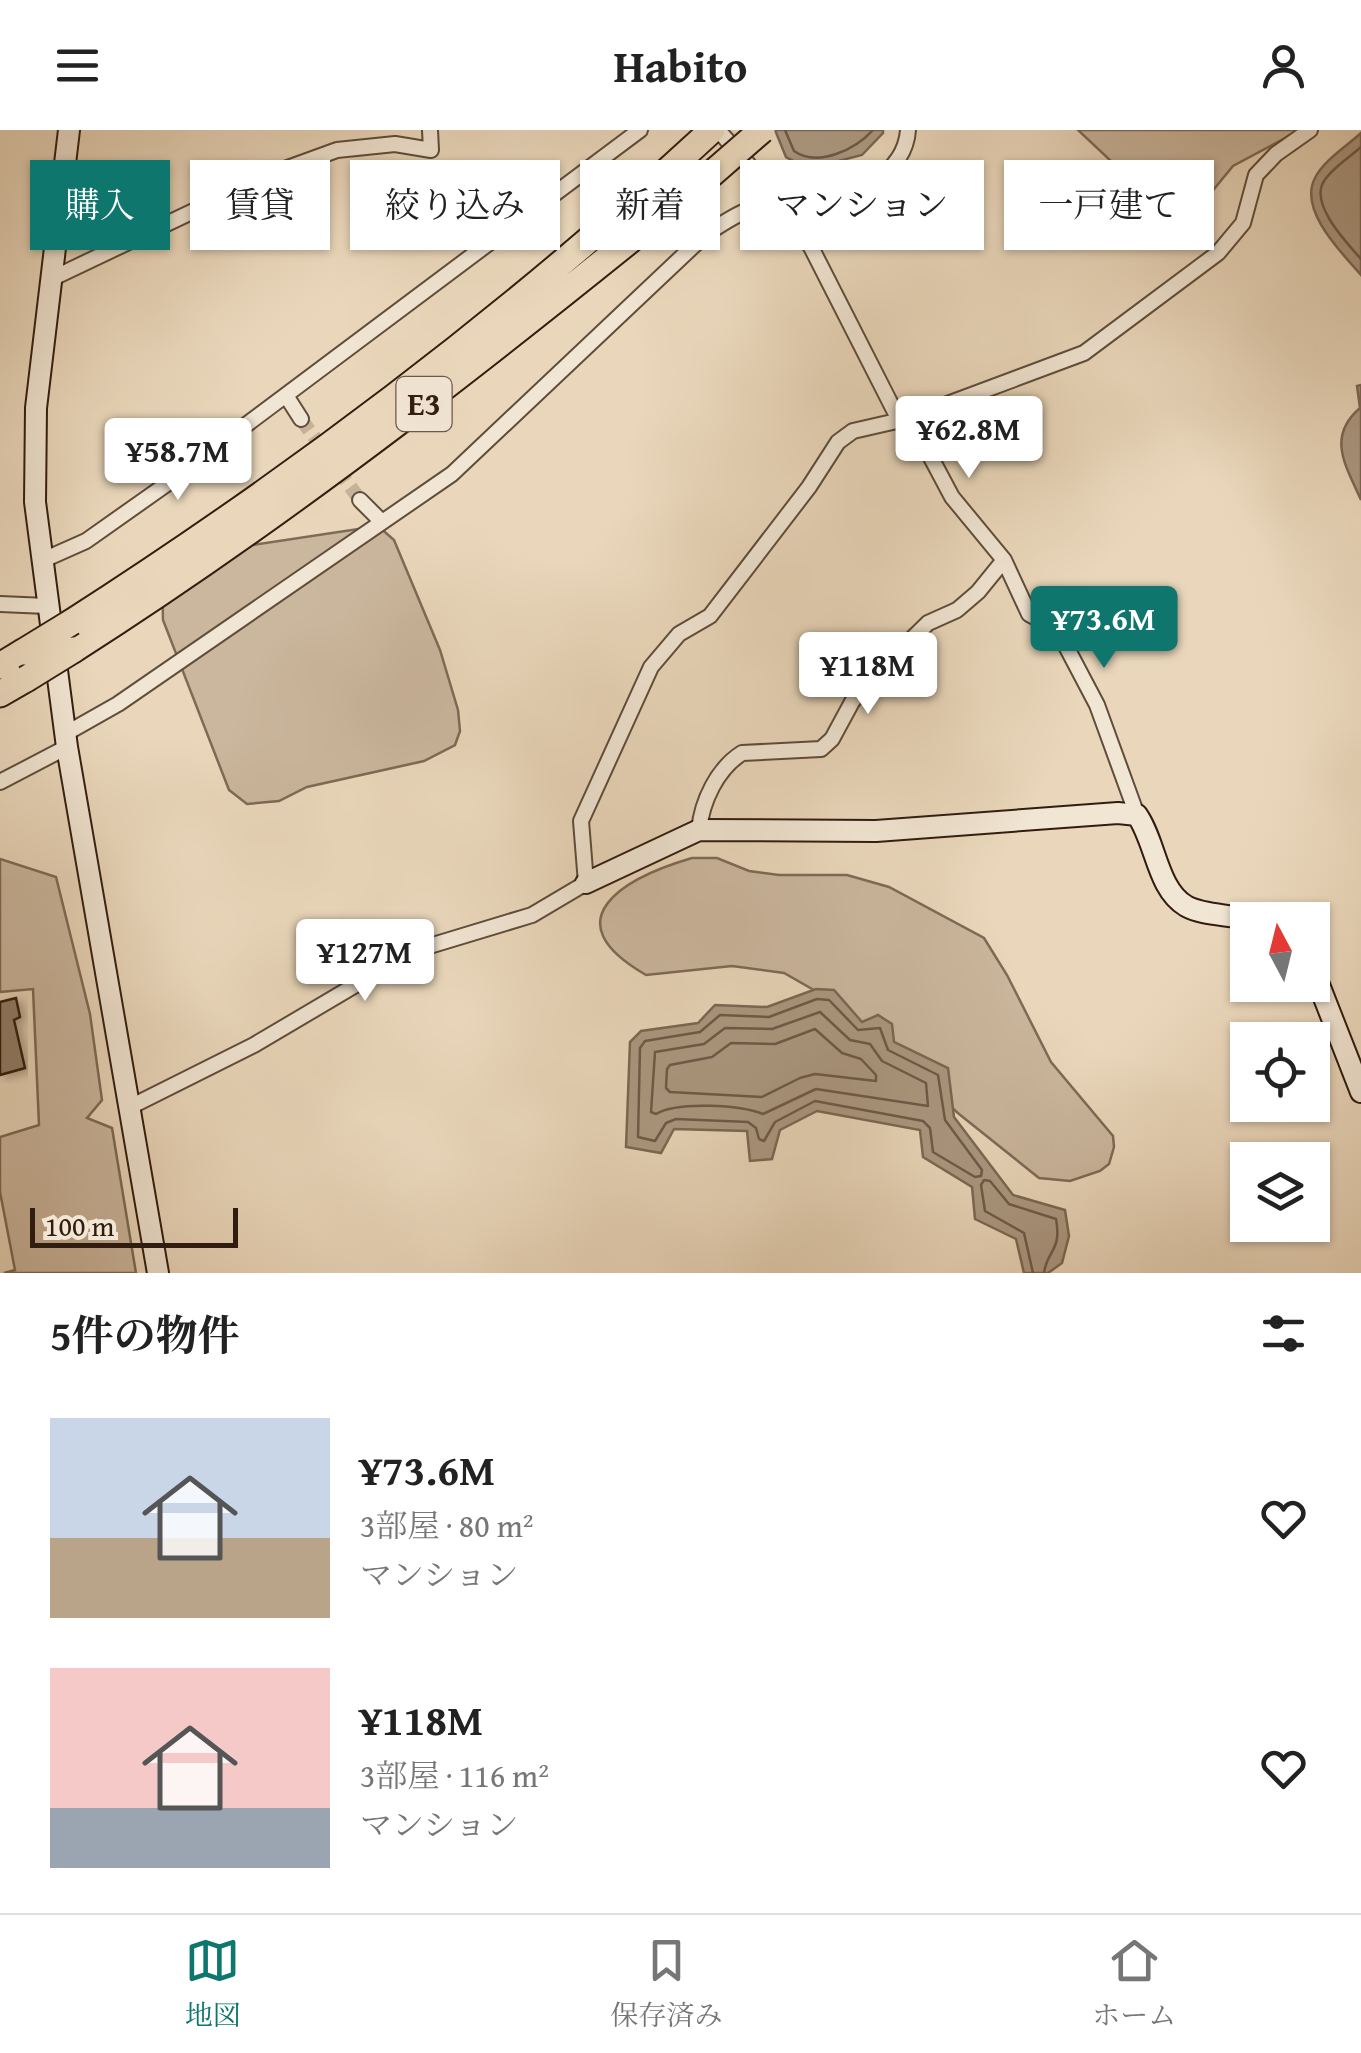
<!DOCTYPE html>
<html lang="ja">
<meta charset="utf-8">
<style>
:root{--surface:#fff;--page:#f6f6f6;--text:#222;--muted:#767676;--line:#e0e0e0;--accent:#0f766e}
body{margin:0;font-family:"Gentium Book Plus","Noto Serif JP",serif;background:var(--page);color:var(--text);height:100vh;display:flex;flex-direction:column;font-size:38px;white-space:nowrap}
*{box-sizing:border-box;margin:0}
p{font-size:32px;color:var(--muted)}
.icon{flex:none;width:55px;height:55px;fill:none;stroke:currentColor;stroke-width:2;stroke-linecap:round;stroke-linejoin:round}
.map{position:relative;height:1143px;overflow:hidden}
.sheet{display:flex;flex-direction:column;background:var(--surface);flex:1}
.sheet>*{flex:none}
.banner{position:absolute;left:30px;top:30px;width:1302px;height:90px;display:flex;gap:20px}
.needle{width:65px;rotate:353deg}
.buttons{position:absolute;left:1230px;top:772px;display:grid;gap:20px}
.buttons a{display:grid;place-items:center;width:100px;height:100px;border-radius:0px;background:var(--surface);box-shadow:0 2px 8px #0004;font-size:50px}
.scale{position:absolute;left:30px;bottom:25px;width:208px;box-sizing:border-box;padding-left:10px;border:5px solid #311d0f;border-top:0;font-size:28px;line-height:35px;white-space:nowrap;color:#311d0f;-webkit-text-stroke:8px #f1e5d3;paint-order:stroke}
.price{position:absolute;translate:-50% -85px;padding:0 22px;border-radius:10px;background:#fff;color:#222;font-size:32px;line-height:65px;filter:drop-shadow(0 2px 5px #0008)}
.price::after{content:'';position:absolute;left:50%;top:60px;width:30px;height:22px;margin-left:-15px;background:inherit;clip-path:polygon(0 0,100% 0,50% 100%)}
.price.active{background:var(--accent);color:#fff}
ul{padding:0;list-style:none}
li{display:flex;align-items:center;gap:30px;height:250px;padding:0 50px}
li span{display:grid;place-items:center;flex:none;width:280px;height:200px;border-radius:0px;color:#555}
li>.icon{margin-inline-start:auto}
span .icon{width:120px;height:120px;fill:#fffc;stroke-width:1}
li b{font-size:42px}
h2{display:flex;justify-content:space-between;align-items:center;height:120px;padding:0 50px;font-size:42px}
.tag{padding:0 35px;border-radius:0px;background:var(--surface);box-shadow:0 2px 8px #0004;font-size:35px;line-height:90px}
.tag.active{background:var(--accent);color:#fff}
header{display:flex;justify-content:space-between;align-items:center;height:130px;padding:0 50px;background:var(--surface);font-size:45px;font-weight:800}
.tab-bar{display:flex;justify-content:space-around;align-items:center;height:140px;border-top:2px solid var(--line);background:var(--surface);font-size:28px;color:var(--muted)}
.tab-bar a{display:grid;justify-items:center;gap:5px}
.tab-bar .active{color:var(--accent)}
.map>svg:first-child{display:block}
</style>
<header><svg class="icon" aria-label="menu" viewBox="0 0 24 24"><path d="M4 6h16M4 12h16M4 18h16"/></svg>Habito<svg class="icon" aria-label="person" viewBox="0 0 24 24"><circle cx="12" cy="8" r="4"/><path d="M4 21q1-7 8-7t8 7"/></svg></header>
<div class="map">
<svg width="1361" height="1143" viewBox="0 0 1361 1143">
<defs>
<filter id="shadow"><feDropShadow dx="5.5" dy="3" stdDeviation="5" flood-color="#0004"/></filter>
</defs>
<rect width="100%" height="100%" fill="#ead7bb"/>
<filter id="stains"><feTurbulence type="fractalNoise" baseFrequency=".002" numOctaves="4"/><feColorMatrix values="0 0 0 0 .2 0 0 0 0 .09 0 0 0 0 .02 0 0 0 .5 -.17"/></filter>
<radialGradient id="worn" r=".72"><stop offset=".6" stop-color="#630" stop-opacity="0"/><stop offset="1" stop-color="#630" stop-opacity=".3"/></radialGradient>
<!-- green -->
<path fill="#cbb79e" stroke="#7e6a56" stroke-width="2.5" d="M1078,0H1300L1233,36L1182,98Z
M378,396L394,410L440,520L458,580L460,601L455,615L424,631L307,657L279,671L247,674L229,660L163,490L162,445L207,422Z
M692,728H717L749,741L779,745H847L889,757L984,808L1007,845L1051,932L1113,1006L1114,1017L1109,1034L1100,1041L1070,1051L1039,1048L959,984L833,871L784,843L732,836L646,845C550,790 624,748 692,728Z
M0,729L56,747L90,884L102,970L87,988L112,998L136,1143H4L15,1140L0,1062V1007L39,995L33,859L0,862Z"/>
<!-- water -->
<path fill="#ab9881" stroke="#7a6753" stroke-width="2.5" d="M775,0H883V3L862,25L808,39L786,27Z
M1361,3V145C1342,123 1298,80 1315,48C1323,31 1347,16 1361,3Z
M1361,255V370C1346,336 1326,307 1360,278L1357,256Z
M816,859L834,860L862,892L878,885L892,894L894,912L948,938L954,987L1013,1065L1065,1080L1069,1106L1062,1133L1048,1143H1024L1016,1109L975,1089L972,1057L923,1027L920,1000L817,981L780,1000L772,1029L750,1031L747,1001L674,999L661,1023L626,1017L630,912L641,901L698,893L715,875L767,877Z"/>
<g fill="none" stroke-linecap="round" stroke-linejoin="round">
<!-- shore -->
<path stroke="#6e5a48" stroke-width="2.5" d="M785,0L794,21C818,38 856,19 873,0
M1361,17C1350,27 1332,38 1324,51C1309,74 1347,113 1361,129
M817,869L829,870L858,900L880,898L888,920L938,945L945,990L982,1040L981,1046L975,1047L933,1022L930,998L923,991L815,971L775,992L764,1011L759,1009L756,998L748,992L676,989L666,993L655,1011L638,1007L640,918L645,911L700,902L720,885L769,887Z
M820,882L850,910L870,914L882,931L926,953L928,976L816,959L763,984C741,975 677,971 656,984L651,982L655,922L704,914L725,898L772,899Z
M815,899L842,923L861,929L876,945V951L815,944L800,948L762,967L670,962L666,958L667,939L670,935L712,927L731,913L775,914Z
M1033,1143L1024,1103L985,1081L981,1055L984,1050L990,1051L1009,1074L1056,1089C1062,1121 1047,1120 1044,1143"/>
</g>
<!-- building -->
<path fill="#917e68" stroke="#311d0f" stroke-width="2.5" filter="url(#shadow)" d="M16,868L20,887L14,890L25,938L0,945V872Z"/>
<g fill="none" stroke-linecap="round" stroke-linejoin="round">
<!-- street-tunnel -->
<path stroke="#c5b299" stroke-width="14" stroke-dasharray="14 7" stroke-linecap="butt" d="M301,289L360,370"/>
<!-- street casing -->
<g stroke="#5f4c3a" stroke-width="18">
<path id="street" d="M718,0L771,60L811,117L898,288
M49,150L271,44L337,20L395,14L431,20L430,0
M287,267L301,289
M910,288L952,367L1004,430L1029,484L1057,499L1097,575L1137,685
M360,370L382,392
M41,431L86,411L171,351L640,0
M0,474L47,476
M65,604L118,574L452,344L705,105C720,95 736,84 753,78C774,71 795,76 816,72C855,66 905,44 908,0
M0,652L67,617
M699,700C702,671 717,639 742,623L821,619L832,609L852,572L866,554L928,493L957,480L978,462L1004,430
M130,977L254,915L413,821L532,785L586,753L581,691L651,537L679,504L710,486L809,357L838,312L853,301L910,288L1084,223L1218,123L1243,93L1256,45L1276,24L1310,0"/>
</g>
<!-- secondary casing -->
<g stroke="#311d0f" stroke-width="24">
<path id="secondary" d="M69,0L36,278L35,372L67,617L158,1143
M586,753L699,700L876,701L1118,683L1137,685C1156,712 1157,759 1186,776C1204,786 1230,784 1249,790
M1312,837L1361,962"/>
</g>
<!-- highway casing -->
<g stroke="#311d0f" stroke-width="29">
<path id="highway" d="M72,492C298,347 515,183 712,0
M73,520C296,378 503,214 708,47
M0,536L23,522
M0,564L26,549"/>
</g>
<!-- street -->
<use href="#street" stroke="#f1e5d3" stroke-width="14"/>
<!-- secondary -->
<use href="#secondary" stroke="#f1e5d3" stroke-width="20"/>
<!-- highway -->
<use href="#highway" stroke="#ead7bb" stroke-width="25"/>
<!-- highway-bridge casing -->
<g stroke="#311d0f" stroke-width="29" stroke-linecap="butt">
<path id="highway-bridge" d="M708,47L762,0
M23,522L72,492
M26,549L73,520"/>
</g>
<!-- highway-bridge -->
<use href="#highway-bridge" stroke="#ead7bb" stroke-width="25"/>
</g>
<g text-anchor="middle" stroke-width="8" stroke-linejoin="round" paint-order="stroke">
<!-- shield labels -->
<rect fill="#f1e5d3" stroke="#6b594a" stroke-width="2.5" x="396.5" y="247" width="55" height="54" rx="8"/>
<g font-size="32" font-weight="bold" fill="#311d0f">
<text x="424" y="285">E3</text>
</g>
</g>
<rect width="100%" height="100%" filter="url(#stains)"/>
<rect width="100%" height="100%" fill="url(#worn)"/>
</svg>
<div class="buttons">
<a><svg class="needle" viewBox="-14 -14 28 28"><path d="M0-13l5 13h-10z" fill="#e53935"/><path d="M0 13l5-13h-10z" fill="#767676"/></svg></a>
<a><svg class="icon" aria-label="locate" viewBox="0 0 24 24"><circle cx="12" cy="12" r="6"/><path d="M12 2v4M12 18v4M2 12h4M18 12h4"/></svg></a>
<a><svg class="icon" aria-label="layers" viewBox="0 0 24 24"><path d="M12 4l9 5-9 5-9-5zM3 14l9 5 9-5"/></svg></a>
</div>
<div class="scale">100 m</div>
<b class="price" style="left:969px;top:351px">¥62.8M</b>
<b class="price" style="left:178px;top:373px">¥58.7M</b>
<b class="price active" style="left:1104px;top:541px">¥73.6M</b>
<b class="price" style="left:868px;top:587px">¥118M</b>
<b class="price" style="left:365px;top:874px">¥127M</b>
<div class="banner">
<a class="tag active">購入</a>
<a class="tag">賃貸</a>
<a class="tag">絞り込み</a>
<a class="tag">新着</a>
<a class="tag">マンション</a>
<a class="tag">一戸建て</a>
</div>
</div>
<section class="sheet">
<h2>5件の物件<svg class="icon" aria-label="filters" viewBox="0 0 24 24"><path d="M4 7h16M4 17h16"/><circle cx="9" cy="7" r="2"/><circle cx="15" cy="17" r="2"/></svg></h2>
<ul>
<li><span style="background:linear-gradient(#c9d6e8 60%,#b9a48a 0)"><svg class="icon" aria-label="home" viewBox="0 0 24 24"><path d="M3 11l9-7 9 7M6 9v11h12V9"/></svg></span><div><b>¥73.6M</b><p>3部屋 · 80 m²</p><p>マンション</p></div><svg class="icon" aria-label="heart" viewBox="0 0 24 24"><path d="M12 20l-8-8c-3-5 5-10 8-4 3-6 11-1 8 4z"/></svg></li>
<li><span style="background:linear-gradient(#f6c9c9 70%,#9aa5b1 0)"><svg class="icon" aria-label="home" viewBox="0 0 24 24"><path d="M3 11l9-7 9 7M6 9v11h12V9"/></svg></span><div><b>¥118M</b><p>3部屋 · 116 m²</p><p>マンション</p></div><svg class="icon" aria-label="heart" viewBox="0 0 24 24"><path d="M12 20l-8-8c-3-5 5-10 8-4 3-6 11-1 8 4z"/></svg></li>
</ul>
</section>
<nav class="tab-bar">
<a class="active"><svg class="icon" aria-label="map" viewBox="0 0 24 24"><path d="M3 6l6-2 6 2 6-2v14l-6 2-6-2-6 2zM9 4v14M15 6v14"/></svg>地図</a>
<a><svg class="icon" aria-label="saved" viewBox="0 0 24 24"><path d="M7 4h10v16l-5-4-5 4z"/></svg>保存済み</a>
<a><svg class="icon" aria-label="home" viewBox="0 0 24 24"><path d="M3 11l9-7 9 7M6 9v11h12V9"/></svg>ホーム</a>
</nav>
